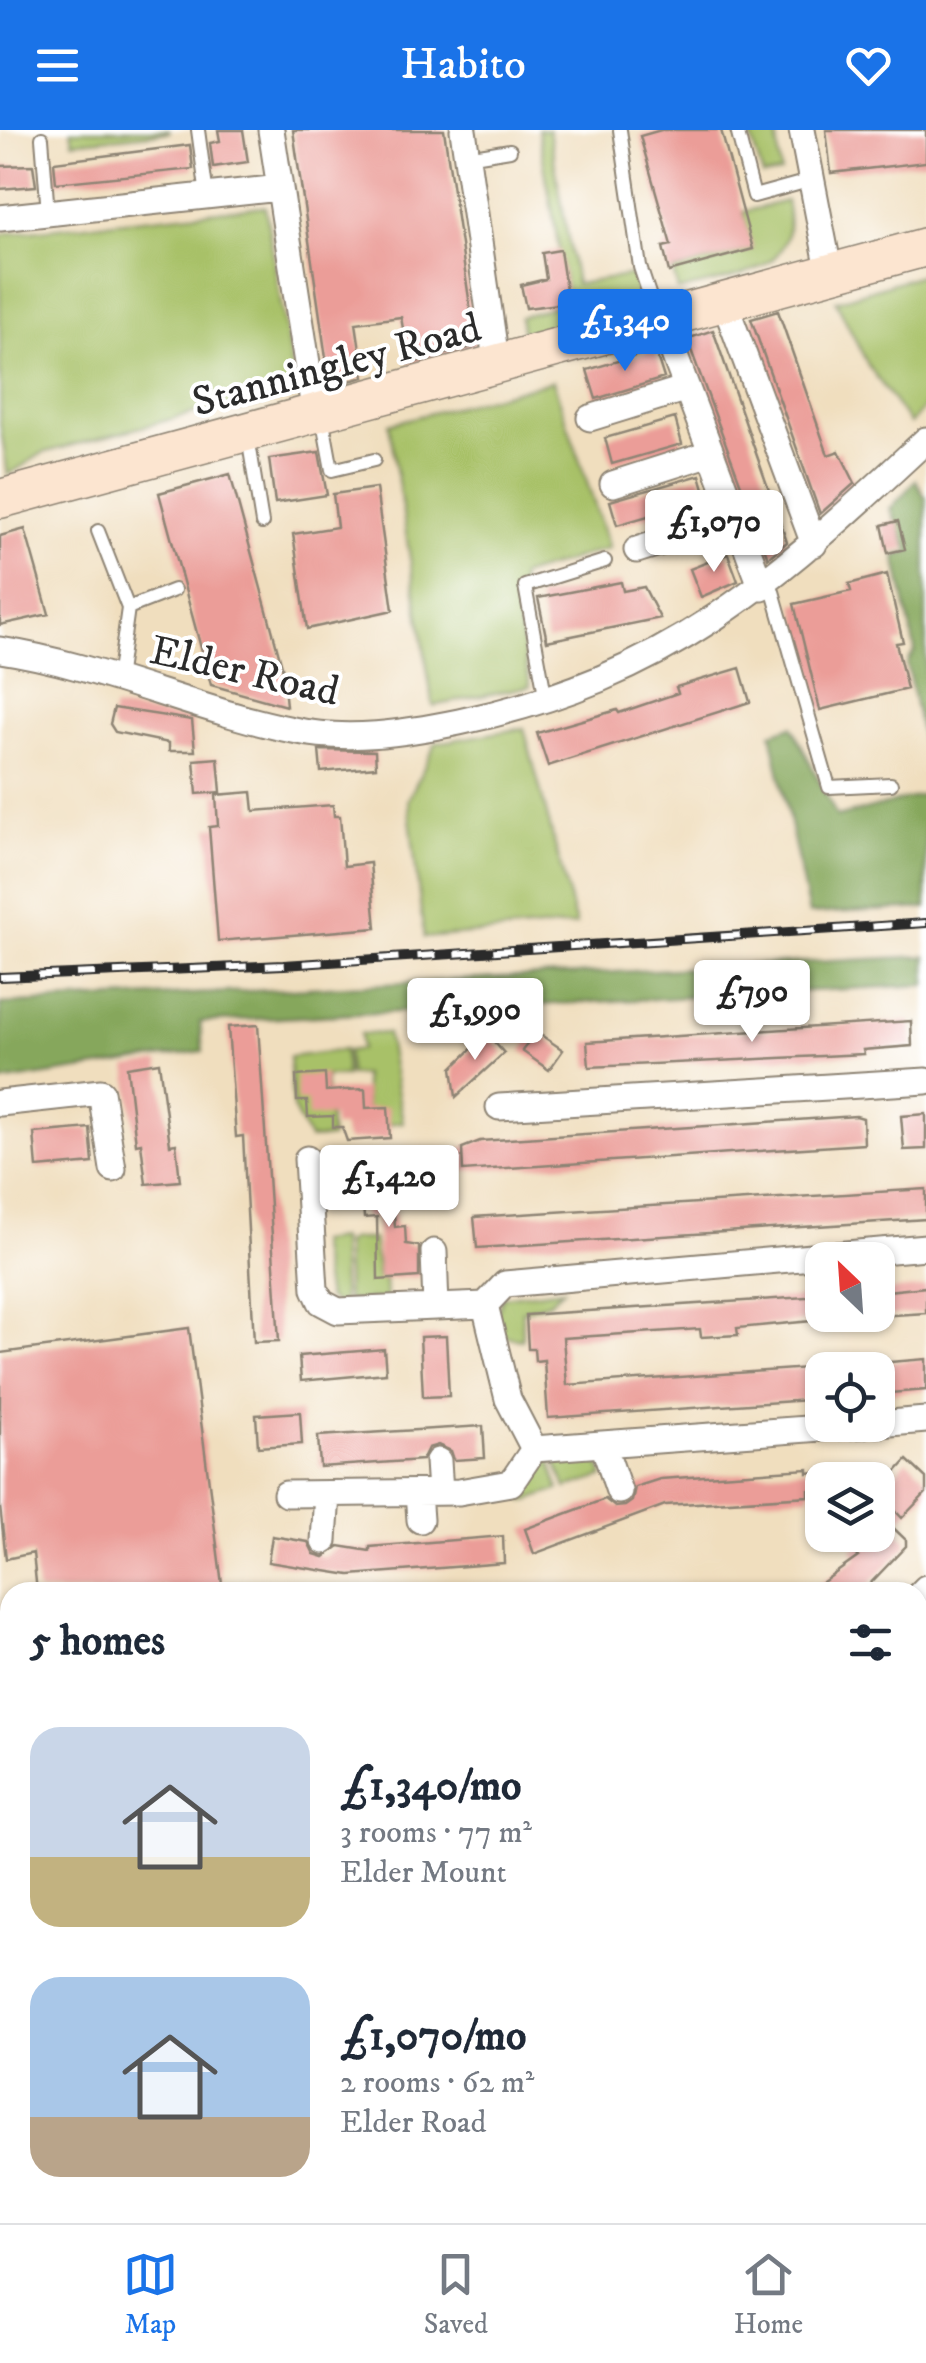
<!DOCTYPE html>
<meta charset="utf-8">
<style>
:root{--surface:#fff;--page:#f6f6f7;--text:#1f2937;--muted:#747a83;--line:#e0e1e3;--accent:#1a73e8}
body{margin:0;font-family:"IM FELL DW Pica",serif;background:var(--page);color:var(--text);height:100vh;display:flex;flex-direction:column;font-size:38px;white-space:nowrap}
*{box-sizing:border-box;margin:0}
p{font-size:32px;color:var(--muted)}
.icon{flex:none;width:55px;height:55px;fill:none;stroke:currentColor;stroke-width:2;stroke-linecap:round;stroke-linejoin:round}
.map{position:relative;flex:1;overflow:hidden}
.details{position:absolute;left:0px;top:1452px;width:928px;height:642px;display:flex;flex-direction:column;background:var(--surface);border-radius:30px 30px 0 0;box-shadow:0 2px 8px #0004}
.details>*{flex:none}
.needle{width:65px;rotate:335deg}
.buttons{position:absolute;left:805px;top:1112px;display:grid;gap:20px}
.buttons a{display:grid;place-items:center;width:90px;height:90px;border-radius:20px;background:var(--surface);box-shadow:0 2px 8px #0004;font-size:50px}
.price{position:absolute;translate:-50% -85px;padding:0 22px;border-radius:10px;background:#fff;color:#222;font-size:32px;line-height:65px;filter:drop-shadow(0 2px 5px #0008)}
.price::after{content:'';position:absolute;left:50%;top:60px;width:30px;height:22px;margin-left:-15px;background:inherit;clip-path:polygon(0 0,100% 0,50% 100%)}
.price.selected{background:var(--accent);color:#fff}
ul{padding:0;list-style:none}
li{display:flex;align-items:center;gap:30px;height:250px;padding:0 30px}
li span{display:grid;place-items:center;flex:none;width:280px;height:200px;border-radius:30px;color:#555}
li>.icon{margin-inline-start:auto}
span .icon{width:120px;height:120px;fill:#fffc;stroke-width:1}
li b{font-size:42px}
h2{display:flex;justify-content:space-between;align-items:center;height:120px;padding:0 30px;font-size:42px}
header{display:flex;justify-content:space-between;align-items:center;height:130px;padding:0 30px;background:var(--accent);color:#fff;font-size:45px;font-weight:600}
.dock{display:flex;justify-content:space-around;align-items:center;height:140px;border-top:2px solid var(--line);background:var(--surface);font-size:28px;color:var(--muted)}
.dock a{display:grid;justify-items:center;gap:5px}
.dock .selected{color:var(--accent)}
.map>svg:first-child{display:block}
</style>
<header><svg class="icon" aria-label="menu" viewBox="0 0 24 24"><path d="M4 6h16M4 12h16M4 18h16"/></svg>Habito<svg class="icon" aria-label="heart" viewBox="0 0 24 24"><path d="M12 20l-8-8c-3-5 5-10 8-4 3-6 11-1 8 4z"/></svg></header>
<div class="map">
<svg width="926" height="2093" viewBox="0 0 926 2093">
<rect width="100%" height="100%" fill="#fff"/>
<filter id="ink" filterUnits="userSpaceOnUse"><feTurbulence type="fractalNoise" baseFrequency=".01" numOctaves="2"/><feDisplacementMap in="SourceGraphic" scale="20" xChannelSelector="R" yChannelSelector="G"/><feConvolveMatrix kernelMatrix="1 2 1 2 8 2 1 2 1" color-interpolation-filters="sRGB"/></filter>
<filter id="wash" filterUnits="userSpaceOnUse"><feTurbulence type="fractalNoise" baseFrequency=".0048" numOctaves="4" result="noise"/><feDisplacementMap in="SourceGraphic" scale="40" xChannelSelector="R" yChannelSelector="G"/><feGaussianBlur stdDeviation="2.25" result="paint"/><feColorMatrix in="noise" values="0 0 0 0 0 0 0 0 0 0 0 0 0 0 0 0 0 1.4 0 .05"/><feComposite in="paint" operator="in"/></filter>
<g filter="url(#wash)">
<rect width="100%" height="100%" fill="#f0debe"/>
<!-- green -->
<path fill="#a8c167" stroke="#6a7649" stroke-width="2.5" d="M71,0H169V2L73,12Z
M538,0H549L576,154L633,145L640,174L523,205L520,187L568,172Z
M749,0H776L781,43L763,46Z
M786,71C803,145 733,145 678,161L673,141L752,119L743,82Z
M265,76L296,265L240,280L221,276L43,323L8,345L0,295V104Z
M926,143V275L910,294L868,235L836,171Z
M553,251L609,418L521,446L516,478L530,556L433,576L389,294Z
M524,598L576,795L424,808L408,670L436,613Z
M387,903L403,992L389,994L366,978L363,945H349L347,921L361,919L360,904Z
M344,920L346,946H325L331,1008L309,1009L293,978L289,927Z
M340,1109L343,1177L327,1168L318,1112Z
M352,1109H373L378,1149H385L386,1169L347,1171L345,1113Z
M563,1159L550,1172L522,1181V1209L502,1206L496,1185L503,1167Z
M597,1326L603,1347L566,1358L555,1329Z
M550,1329L559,1360L524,1372L517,1357L537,1334Z
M926,1684V1766L918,1768V1686Z"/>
<!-- forest -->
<path fill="#86a75c" stroke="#586944" stroke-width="2.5" d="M916,350L926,369V631L907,534L915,520L895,426L910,422L890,379Z
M792,596L837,687L926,664V778L809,784L771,603Z
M926,826V855L200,892L203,921L0,952V874Z
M926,1876V1969L918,1968V1877Z"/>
<g id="blocks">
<!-- building -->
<path fill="#eb9d98" d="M218,0H243L248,32L213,37L210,13L220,11Z
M293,0H444L476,216L409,234L401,187L356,193L364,247L330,256Z
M661,0H721L753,119L669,142L663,117L671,115L640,6Z
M826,0H926V32L831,43Z
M190,15L193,39L56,53L54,32Z
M33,35L36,56L0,59V36Z
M560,120L568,173L526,178L521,155L546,149L542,123Z
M778,181L828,325L839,321L855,353L820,384L751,189Z
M713,200L787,412L768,428L687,209Z
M655,220L664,248L596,269L587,240Z
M675,288L682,314L612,334L605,308Z
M319,322L327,365L275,373L269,329Z
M230,344L282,536L286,576L211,555L159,363Z
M700,345L707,369L617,395L610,371Z
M376,358L393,480L307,499L293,404L337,397L333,364Z
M898,391L905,419L888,423L882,395Z
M25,399L49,484L0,495V406Z
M728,424L738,451L701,467L690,439Z
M887,444L903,512L896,513L907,559L820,580L794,474L851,461L849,454Z
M621,452L623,461L644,457L660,488L547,511L538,468Z
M740,538L750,572L548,636L537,603L617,580L619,583L678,563L676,557Z
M114,578L192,590L195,621H169V613L115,602L110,594Z
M319,620L375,621L376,637L321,642Z
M218,628L221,662L197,664L194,630Z
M252,662L254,681L333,675L334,686H340L344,736L370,733L376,798L218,811L209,697L218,696L216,665Z
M911,891L912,916L863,920L864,924L589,937L587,912Z
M258,895L279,1211L254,1212L243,1006L236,1007L228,897Z
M535,901L563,920L549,940L522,921Z
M487,904L504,923L456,967L452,938Z
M159,932L170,1015L176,1014L180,1051L146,1054L141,1013L136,1014L127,937Z
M325,944L326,961L365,959L366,978L388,977L390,1008L347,1011L342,997H333V986L308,987L307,971H297L296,946Z
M926,984V1019L904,1020L901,986Z
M856,986L863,988L864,1014L463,1041L462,1018L480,1011Z
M90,998L93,1033L37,1038L34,1003Z
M391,1043L395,1097L405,1096L406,1114L419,1116V1147L378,1150L377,1087L364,1088L361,1045Z
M926,1059V1089L477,1118L474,1087Z
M926,1157V1183L878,1186V1162Z
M822,1166V1190L737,1198L738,1205L701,1207L700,1199L563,1208L567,1255L822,1237V1269L548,1288L544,1230L535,1231L534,1219H528L526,1185Z
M189,1198L223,1462H168L167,1456L111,1462H37L33,1423L6,1429L0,1377V1223Z
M446,1206L449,1266L423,1267L420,1207Z
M384,1219L386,1243L301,1251L299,1226Z
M926,1229V1260L878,1264V1233Z
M300,1282L302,1314L258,1317L256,1285Z
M483,1296L485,1328L454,1330L451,1321L438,1315L428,1318L422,1330L320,1337L318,1306Z
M907,1330L926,1348V1363L902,1388L878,1362Z
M808,1339V1343L822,1341V1358L809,1360V1366L665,1375L534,1424L525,1399L605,1369L615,1377L625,1376L632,1371L635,1357L660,1349Z
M878,1383L906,1410V1416L862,1462H809L858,1427L852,1421L867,1405H878Z
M272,1406L308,1412L314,1424L324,1427L339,1416L370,1421V1417L503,1406L504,1433L350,1445L268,1432Z"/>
</g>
</g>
<g filter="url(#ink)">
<use href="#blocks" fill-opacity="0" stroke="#8e8474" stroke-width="2.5"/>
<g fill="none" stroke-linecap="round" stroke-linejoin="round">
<!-- lane casing -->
<g stroke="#8e8474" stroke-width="16">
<path id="lane" d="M198,0L207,66
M620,0L640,137L657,188
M737,0L754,66L812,50
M42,8L48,83
M467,27L510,20
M322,286L332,340L374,330
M248,307L262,393
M98,401L128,478L118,550
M770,451L829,657L891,654
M128,478L174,460
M546,570L525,456L605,431"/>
</g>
<!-- street casing -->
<g stroke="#8e8474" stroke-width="29">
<path id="street" d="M271,0L315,285
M463,0L497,237
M802,0L830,145
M0,88L280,58
M725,174L814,414
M662,192L762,458
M590,288L687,258
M613,354L711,323
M637,420L736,388
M0,520C100,535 194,580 293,600C347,612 405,603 459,592C669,548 775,451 926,310
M0,973L101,962L113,1039
M499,977L926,951
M307,1029L315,1159L321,1172L338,1181L485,1175
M434,1122L436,1177
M485,1175L508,1269L534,1319L862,1295
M485,1175L505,1154L926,1117
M878,1294L926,1290
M603,1314L619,1361
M438,1331L440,1362
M418,1363L420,1390
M286,1364L459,1362L511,1353L534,1319
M324,1411L327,1364
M918,1466L926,1458
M918,1606L926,1603
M918,1675L926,1673
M0,1724L10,1728
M0,1828L10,1811
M828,2085L832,2093
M125,2093L141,2085"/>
</g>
<!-- secondary casing -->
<g stroke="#8e8474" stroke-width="41">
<path id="secondary" d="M0,369L926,117"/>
</g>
<!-- primary casing -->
<g stroke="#8e8474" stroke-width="44">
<path id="primary" d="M918,1812L926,1811"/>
</g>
<!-- highway casing -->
<g stroke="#8e8474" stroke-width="51">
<path id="highway" d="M0,1571L10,1577
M0,1613L10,1618
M0,1659L10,1663
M918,1787L926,1785
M918,1859L926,1858"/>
</g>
<!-- lane -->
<use href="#lane" stroke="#fff" stroke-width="12"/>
<!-- street -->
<use href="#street" stroke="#fff" stroke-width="25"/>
<!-- secondary -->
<use href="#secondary" stroke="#fce5d0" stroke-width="38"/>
<!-- primary -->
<use href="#primary" stroke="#f8bd89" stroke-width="40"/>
<!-- highway -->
<use href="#highway" stroke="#f8bd89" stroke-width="48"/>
<!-- rail casing -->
<g stroke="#2b2b2b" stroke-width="10">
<path id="rail" d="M0,847L284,835L926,793"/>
</g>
<!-- rail -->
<use href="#rail" stroke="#fff" stroke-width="6" stroke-dasharray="19" stroke-linecap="butt"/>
</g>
</g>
<g text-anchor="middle" stroke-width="8" stroke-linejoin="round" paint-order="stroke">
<!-- street labels -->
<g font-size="42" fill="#2b2b2b" stroke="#fff">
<text transform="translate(336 233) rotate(-15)" y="15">Stanningley Road</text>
<text transform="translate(245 539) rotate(13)" y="15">Elder Road</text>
</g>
</g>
</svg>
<div class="buttons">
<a><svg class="needle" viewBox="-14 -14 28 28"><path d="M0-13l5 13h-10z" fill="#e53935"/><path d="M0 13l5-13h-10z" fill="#747a83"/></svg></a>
<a><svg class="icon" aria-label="locate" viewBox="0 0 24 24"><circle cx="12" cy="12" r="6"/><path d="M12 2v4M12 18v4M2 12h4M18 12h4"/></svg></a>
<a><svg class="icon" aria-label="layers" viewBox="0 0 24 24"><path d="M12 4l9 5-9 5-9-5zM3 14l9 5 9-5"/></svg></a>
</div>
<b class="price selected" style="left:625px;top:244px">£1,340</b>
<b class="price" style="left:714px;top:445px">£1,070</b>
<b class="price" style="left:752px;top:915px">£790</b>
<b class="price" style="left:475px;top:933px">£1,990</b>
<b class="price" style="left:389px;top:1100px">£1,420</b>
<section class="details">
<h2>5 homes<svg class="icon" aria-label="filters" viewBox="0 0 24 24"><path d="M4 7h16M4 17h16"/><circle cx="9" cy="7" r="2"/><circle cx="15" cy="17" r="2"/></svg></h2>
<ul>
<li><span style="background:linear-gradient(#c9d6e8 65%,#c2b280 0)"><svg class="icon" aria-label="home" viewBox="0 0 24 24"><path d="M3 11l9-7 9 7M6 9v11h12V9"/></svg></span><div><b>£1,340/mo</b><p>3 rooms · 77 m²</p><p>Elder Mount</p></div></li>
<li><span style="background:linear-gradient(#a9c7e8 70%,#b9a48a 0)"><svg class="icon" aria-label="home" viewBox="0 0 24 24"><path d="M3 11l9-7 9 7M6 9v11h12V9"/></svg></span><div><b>£1,070/mo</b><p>2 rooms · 62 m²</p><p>Elder Road</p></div></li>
</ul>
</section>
</div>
<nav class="dock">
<a class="selected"><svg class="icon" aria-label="map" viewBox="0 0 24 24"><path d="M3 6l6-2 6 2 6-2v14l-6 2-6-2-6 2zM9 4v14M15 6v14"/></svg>Map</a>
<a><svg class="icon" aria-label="saved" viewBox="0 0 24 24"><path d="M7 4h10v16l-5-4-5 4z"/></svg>Saved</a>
<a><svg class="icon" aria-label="home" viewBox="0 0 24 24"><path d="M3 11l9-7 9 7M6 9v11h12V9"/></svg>Home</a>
</nav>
